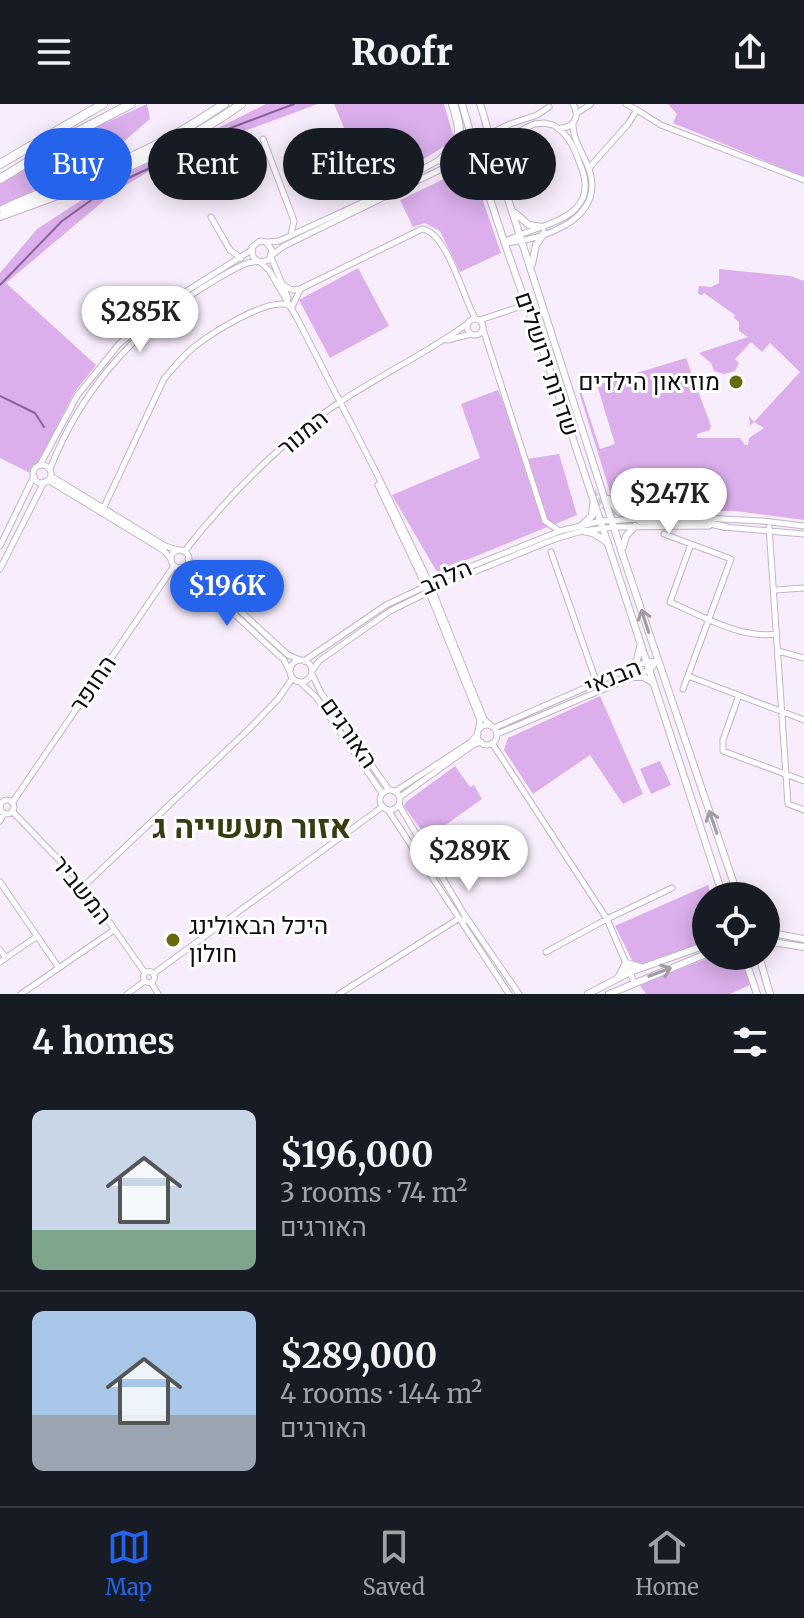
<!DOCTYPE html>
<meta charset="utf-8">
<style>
:root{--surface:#171b24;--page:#20242c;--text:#f1f3f6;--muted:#9ea1a6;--line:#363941;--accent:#2563eb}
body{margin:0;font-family:Merriweather,Heebo,serif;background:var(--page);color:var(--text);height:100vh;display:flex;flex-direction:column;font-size:30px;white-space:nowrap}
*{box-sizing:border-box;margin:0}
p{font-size:26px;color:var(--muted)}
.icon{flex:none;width:44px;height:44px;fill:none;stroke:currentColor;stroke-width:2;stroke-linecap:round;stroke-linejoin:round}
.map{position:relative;height:890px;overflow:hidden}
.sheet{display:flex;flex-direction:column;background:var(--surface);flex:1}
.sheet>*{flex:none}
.banner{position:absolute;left:24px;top:24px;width:756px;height:72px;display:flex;gap:16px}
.fabs{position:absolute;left:692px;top:778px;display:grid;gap:16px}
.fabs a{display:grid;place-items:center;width:88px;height:88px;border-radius:50%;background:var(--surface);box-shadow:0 4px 20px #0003;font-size:40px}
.price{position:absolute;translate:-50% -68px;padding:0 18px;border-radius:28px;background:#fff;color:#222;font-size:26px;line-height:52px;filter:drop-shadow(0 2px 4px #0008)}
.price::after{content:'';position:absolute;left:50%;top:48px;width:24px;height:18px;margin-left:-12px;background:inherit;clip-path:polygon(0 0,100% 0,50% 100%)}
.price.current{background:var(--accent);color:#fff}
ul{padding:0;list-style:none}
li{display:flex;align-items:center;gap:24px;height:200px;padding:0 32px}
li+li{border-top:2px solid var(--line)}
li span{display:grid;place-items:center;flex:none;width:224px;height:160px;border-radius:12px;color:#555}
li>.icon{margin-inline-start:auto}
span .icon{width:96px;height:96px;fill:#fffc;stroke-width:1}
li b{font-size:34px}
h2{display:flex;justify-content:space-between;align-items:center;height:96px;padding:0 32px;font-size:34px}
.pill{padding:0 28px;border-radius:36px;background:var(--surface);box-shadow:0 4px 20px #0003;font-size:28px;line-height:72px}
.pill.current{background:var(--accent);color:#fff}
header{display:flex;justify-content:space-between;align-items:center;height:104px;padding:0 32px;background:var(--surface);font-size:36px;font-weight:800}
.tabs{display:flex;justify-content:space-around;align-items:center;height:112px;border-top:2px solid var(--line);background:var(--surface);font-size:22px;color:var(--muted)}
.tabs a{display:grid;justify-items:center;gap:4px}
.tabs .current{color:var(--accent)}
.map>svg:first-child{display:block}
</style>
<header><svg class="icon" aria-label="menu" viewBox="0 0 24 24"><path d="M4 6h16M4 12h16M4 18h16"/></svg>Roofr<svg class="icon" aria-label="share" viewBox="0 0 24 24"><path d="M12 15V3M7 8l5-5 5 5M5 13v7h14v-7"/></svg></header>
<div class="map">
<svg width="804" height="890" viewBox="0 0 804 890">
<rect width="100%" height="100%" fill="#f8edfc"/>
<!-- green -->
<path fill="#dcafec" d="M147,0L150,15L107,52L0,102V80L81,30Z
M266,0H318L171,54L113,89L6,179L96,261L74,289L39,358L30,369L0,354V169L37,125L108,79Z
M334,0H444L453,31L450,39L417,59L409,44L361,65Z
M668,0H804V73L673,19L677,10Z
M471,62L501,149L460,168L440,127L425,119L413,123L400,96Z
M358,164L389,222L330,254L299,196Z
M719,165L790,172L804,177V416L735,407H633L621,404L611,391L579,288L581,287L600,345L615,340L597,281L686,254L711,322L710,326L697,330V334H740L745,341H748L749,334L764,324L754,318L750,322L749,312L754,318L800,268L770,239L762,248L751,238L735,255L739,259L735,267L724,270L714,267L711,259L699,249L748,233L739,227V218L734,214L735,211L704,189L702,191L698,190L699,182L711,183L719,179Z
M498,286L527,355L559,350L577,411L437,468L392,391L480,354L461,300Z
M600,592L643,690L623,700L590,651L533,690L504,646L508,634Z
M660,657L671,681L651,690L640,665Z
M455,662L470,683L474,681L482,695L427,734L404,702L406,698Z
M708,781L711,792H706V838L645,861L633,858L615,822Z
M714,852C744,852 741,853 750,881L730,890H646L639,880Z"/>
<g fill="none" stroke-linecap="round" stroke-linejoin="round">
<!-- stream -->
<path stroke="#8a6298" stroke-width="2" d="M0,181L62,117L111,82L163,58L212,31L294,0
M0,292L35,309L44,323"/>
<!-- major-tunnel -->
<path stroke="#d5cbd9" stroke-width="6" stroke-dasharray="6 3" stroke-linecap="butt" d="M593,387C600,403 614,411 630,415"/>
<!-- minor casing -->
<g stroke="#c4b3cb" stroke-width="7">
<path id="minor" d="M626,0L637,6
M577,9L591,0
M561,24C575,23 580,12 573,0
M263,35L294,117L291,131
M589,64L628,20L637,6L661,21L804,76
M211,113L230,146L241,154
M506,137C540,119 604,116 580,60C575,46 569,31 556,23
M267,138L279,137L366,97L462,43L510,20L537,11L549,3
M504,139C540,136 600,118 591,72C587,53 572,38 573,19
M272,151L284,142L534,20L544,19L553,21
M271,153L288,194
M260,158L269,166L298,216L379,374L430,480L484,615L491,622
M281,180L292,186L300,185L422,125C447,128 463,193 475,214
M292,203L300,186
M467 223a8 8 0 1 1 16 0a8 8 0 1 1-16 0Z
M480,216L519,203H527
M483,225L545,417L558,426
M448,236L471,230
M40,361L77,292L119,240L171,197L250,147
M33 370a9 9 0 1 1 18 0a9 9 0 1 1-18 0Z
M50,365C80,288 133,228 202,184C216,176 230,166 245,160C253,156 261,159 269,156L272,146L266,138L260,137L252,143L253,153L258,157
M51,372L165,442L178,446
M48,376L163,446L171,455
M378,381L432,496L480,616L478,627
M104,403L164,275C173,264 182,253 194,243C212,229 266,194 288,201
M723,423L804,430
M769,423L788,700L804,706
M664,430L731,455L683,585
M691,440L670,498C702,512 741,535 776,530
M0,442L34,372
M171 455a9 9 0 1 1 18 0a9 9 0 1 1-18 0Z
M184,448C224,396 285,334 340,298C382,270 427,249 467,220
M551,448L595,574
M188,455L197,467L288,551L300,556
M181,464L193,472L284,556L290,568
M0,465L44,378
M775,486L804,484
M778,547L804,554
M290 567a11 11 0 1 1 22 0a11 11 0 1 1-22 0Z
M304,557L386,501L452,470L560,427L601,417L682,413L763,417L804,422
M312,567L319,557L390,507L449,478L555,435L582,427L615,423L709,422
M312,570L321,589L389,686
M688,572L804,616
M301,579L316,593L382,689
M739,591L723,636V647L804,677
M477 631a10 10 0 1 1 20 0a10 10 0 1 1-20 0Z
M494,624L630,564L647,558L658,557
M497,630L649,566L658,557
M492,639L607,815L634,878
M380 696a10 10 0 1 1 20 0a10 10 0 1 1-20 0Z
M396,687L471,638L478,630
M400,693L473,641L481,638
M0 703a7 7 0 1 1 14 0a7 7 0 1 1-14 0Z
M12,699L174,462
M399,701L464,810L519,890
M388,706L509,890
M12,707L84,782L145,869
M0,717L4,709
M0,778L59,864
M84,782L250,624L278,595L292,575
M0,846L6,854
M546,848L607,815L672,784
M0,858L36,833
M143.5 873a5.5 5.5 0 1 1 11 0a5.5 5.5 0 1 1-11 0Z
M153,870L382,703
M151,878L158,890
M21,890L114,826
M127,890L145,877
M339,890L458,815L469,817"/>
</g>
<!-- major casing -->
<g stroke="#c4b3cb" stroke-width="8">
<path id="major" d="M462,0L466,14
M480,0L483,9
M499,67L624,455L738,792
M483,72C505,146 533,217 558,290C614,457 669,624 723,792
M515,109L529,121L543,123
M532,160L536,141L544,129
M608,395L619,408L642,414
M640,417H698L726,423
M582,421L592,412L593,401
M582,427L593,429L608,439
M623,443L626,432L635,422
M630,564L637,556L640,543
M633,573H644L652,578
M766,828L804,835
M766,837L804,843
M744,852L757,890
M759,852L770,890
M618,874L626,859L640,863
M588,890L630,868L706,841
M609,890L706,850"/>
</g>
<!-- highway casing -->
<g stroke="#c4b3cb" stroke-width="10">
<path id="highway" d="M441,56C463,33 462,30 453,0
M0,60L103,0
M0,75L75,29L131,0
M4,105C46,85 90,72 132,53C164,38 195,20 224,0
M0,112C85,81 167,53 241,0"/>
</g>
<!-- minor -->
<use href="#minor" stroke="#fff" stroke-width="5"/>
<!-- major -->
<use href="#major" stroke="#fff" stroke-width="6"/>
<!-- highway -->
<use href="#highway" stroke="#fff" stroke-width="8"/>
<!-- major-bridge casing -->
<g stroke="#c4b3cb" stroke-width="8" stroke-linecap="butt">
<path id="major-bridge" d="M483,9L499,67
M466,14L483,72"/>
</g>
<!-- major-bridge -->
<use href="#major-bridge" stroke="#fff" stroke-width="6"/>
</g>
<!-- one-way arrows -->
<defs><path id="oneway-shaft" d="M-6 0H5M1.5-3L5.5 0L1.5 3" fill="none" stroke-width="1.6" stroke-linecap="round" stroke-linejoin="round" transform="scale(2)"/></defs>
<g stroke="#9f9da0">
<use href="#oneway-shaft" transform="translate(645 517) rotate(-108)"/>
<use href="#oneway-shaft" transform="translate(713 718) rotate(-109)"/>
<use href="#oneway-shaft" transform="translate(660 868) rotate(-21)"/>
</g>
<!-- markers -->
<g fill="#666a0c" stroke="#fff" stroke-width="3">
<circle cx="736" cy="278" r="8"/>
<circle cx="173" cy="836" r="8"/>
</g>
<g text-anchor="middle" stroke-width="6" stroke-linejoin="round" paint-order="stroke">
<!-- street labels -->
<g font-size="24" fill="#100a12" stroke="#fff">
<text transform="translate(547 260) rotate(71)" y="8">שדרות ירושלים</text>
<text transform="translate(303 329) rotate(-40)" y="8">המנור</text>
<text transform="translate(446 473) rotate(-24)" y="8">הלהב</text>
<text transform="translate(613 573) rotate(-22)" y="8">הבנאי</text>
<text transform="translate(93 580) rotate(-56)" y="8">החופר</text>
<text transform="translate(349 629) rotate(55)" y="8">האורגים</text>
<text transform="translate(82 786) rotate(51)" y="8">המשביר</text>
</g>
<!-- poi labels -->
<g font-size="24" fill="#100a12" stroke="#fff" text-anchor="end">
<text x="720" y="286">מוזיאון הילדים</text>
<text x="189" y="830" text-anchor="start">היכל הבאולינג<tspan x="189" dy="28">חולון</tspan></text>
</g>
<!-- district labels -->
<g font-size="32" font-weight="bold" fill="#393c13" stroke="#fff">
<text x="252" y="734">אזור תעשייה ג</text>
</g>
</g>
</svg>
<div class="fabs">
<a><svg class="icon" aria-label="locate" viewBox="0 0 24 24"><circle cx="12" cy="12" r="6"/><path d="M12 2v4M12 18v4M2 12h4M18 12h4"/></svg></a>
</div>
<b class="price" style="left:140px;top:250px">$285K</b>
<b class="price" style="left:669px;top:432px">$247K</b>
<b class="price current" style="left:227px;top:524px">$196K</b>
<b class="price" style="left:469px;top:789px">$289K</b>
<div class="banner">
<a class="pill current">Buy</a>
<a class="pill">Rent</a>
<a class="pill">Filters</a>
<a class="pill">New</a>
</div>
</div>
<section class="sheet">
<h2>4 homes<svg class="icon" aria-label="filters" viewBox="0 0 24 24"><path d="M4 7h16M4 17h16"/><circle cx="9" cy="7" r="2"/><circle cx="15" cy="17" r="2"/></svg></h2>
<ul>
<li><span style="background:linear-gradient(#c9d6e8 75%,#7fa58c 0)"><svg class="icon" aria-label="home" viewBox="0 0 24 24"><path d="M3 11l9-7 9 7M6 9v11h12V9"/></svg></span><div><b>$196,000</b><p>3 rooms · 74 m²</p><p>האורגים</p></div></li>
<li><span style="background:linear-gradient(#a9c7e8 65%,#9aa5b1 0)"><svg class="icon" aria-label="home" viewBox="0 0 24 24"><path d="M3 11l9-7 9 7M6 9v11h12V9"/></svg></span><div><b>$289,000</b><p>4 rooms · 144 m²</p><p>האורגים</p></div></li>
</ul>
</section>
<nav class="tabs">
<a class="current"><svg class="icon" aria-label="map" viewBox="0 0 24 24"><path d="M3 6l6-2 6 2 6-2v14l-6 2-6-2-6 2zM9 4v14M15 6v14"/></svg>Map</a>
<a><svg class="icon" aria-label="saved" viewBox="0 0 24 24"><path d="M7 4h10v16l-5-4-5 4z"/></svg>Saved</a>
<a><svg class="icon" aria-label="home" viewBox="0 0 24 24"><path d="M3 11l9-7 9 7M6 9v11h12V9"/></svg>Home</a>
</nav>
